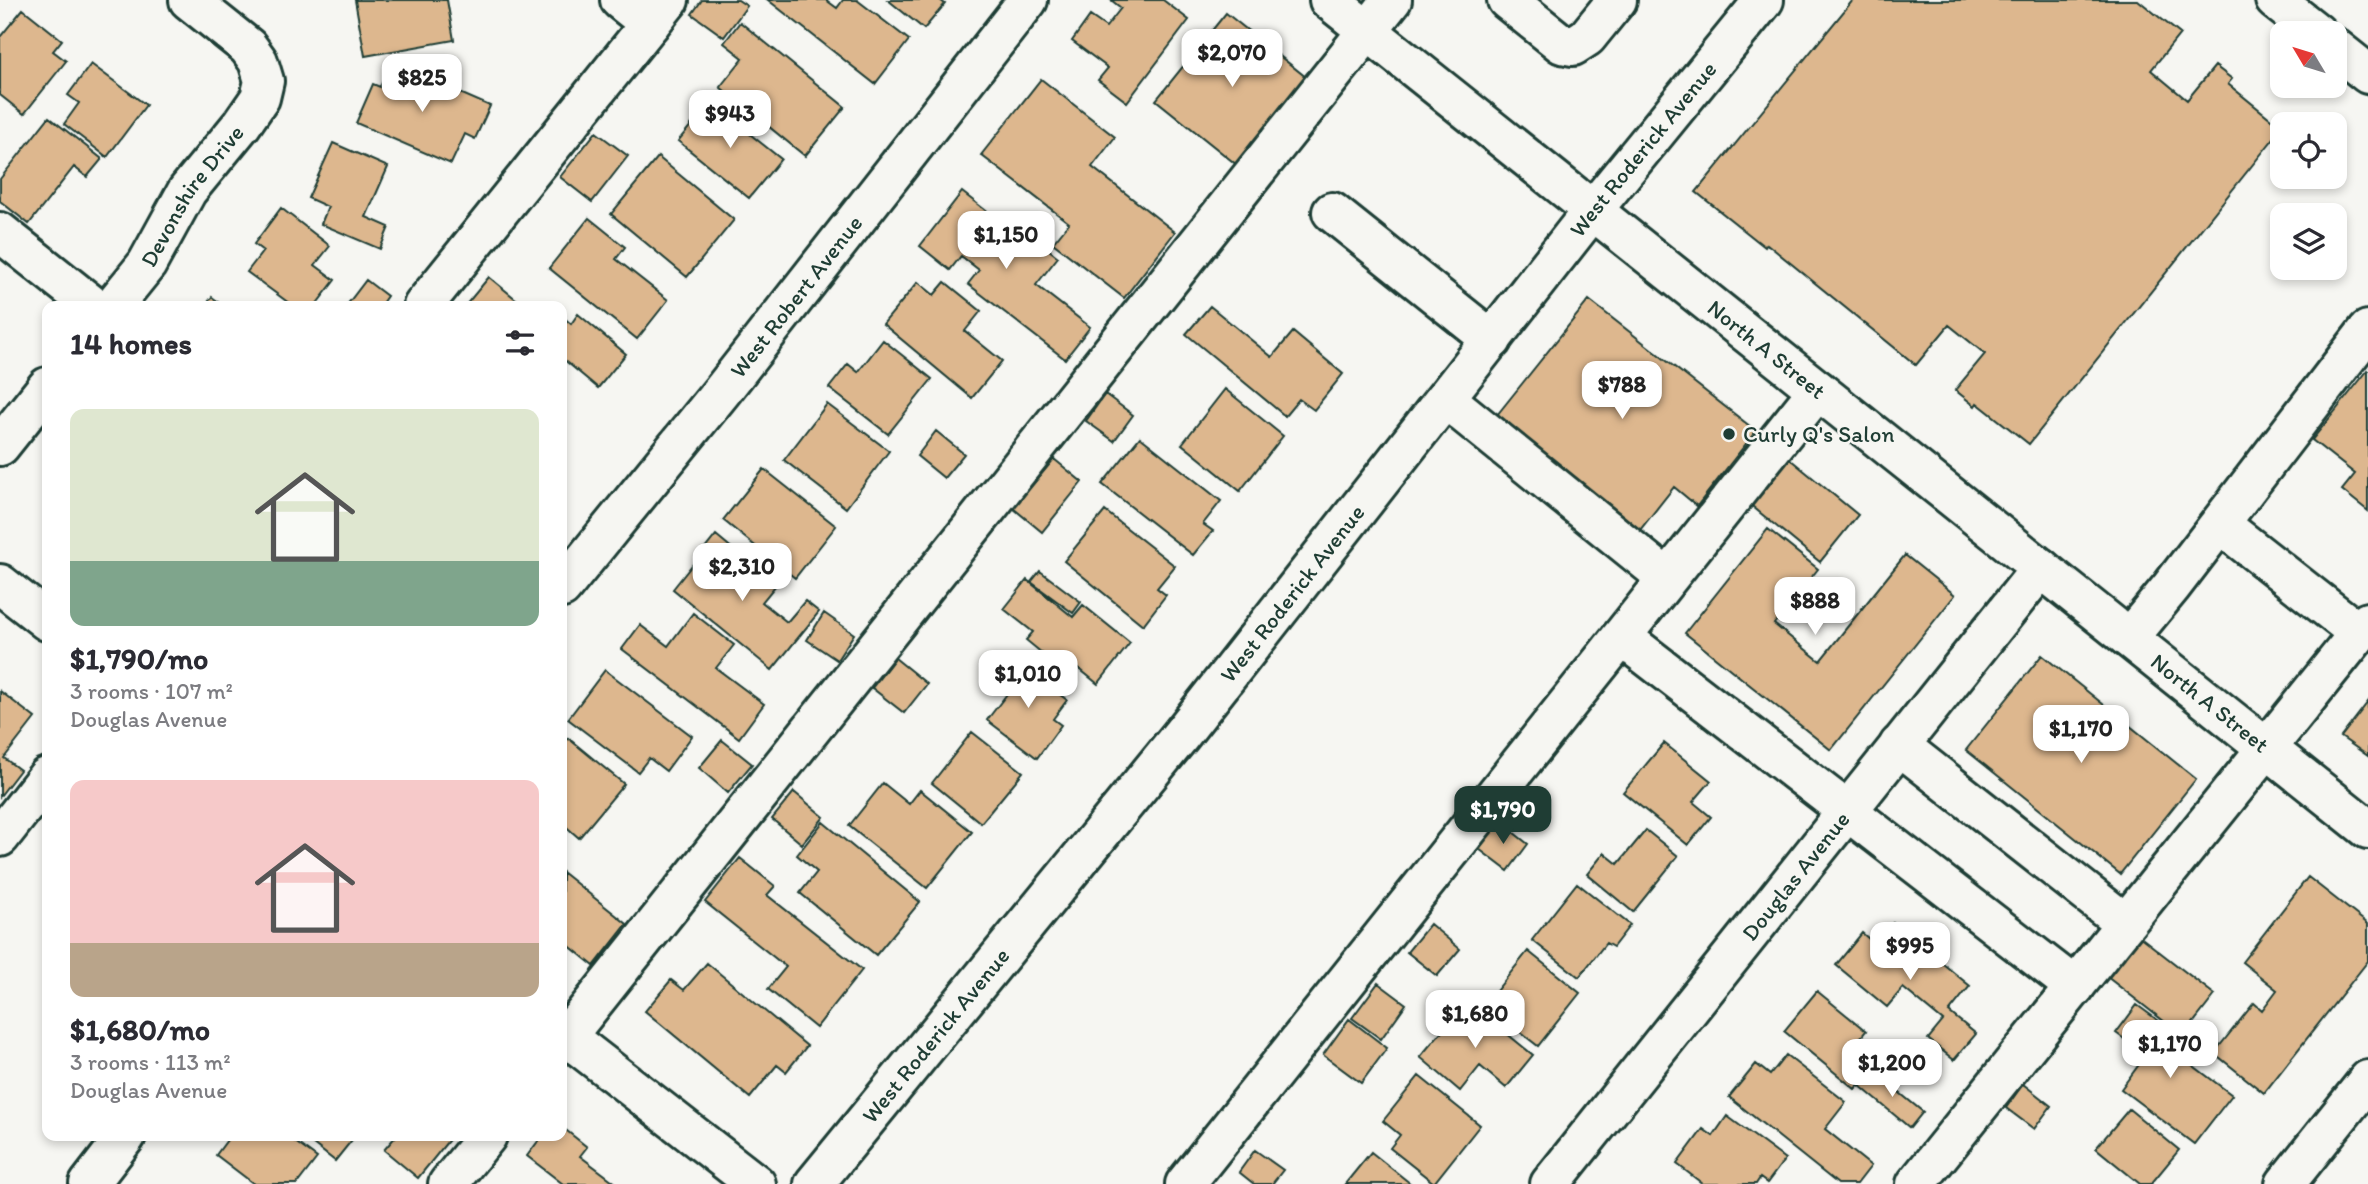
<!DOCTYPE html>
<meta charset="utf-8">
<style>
:root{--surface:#fff;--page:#f7f7f7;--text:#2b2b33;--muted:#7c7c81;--accent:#1f3d34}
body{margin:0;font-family:Itim,sans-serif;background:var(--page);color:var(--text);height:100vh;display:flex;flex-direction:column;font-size:26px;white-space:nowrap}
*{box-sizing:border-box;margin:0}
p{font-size:23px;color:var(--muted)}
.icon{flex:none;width:38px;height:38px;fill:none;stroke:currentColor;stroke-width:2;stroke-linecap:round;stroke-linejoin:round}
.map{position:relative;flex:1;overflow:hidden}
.sheet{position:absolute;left:42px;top:301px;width:525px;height:840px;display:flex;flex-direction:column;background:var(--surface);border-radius:14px;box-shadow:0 4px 10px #0003}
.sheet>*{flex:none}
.needle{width:46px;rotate:308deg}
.controls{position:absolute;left:2270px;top:21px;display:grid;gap:14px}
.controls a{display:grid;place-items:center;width:77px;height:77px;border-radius:14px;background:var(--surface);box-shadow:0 4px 10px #0003;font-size:35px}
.price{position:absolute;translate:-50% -60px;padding:0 16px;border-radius:14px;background:#fff;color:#222;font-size:23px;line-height:46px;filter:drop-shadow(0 2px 4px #0008)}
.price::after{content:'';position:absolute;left:50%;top:42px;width:21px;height:16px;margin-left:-10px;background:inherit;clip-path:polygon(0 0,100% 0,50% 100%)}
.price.selected{background:var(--accent);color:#fff}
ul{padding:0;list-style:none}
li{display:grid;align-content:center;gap:14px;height:371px;padding:0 28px}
li span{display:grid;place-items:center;height:217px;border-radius:14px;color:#555}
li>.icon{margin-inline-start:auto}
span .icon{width:126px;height:126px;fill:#fffc;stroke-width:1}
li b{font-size:30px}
h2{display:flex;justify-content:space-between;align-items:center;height:84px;padding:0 28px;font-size:30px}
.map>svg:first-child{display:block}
</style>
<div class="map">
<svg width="2368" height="1184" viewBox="0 0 2368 1184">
<rect width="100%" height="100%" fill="#f6f6f2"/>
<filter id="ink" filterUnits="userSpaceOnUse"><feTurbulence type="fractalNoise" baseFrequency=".0143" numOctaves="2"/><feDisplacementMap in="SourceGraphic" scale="14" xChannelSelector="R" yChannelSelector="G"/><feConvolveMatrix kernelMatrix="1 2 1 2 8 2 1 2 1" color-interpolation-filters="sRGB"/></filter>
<g filter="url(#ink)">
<!-- building -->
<path fill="#ddb78e" stroke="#1f3d34" stroke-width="2" d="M355,0H447L454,40L365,56Z
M702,0H738L747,6L724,37L692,14Z
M768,0H826L837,8L843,0H857L909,40L875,84Z
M888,0H940L945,4L924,29Z
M1111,0H1163L1189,20L1127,102L1098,80L1108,68L1072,41L1090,16L1106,27L1121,8Z
M1853,0H2138L2180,34L2151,70L2187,100L2215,66L2232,79L2228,84L2282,128L2029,444L1977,403L1975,406L1955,390L1985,354L1949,325L1916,365L1767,244L1765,247L1696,192Z
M23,9L62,40L53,51L66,61L24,114L0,95V37Z
M1226,13L1307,78L1237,165L1156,100Z
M740,22L845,107L805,156L720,87L743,58L724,43Z
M391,63L490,106L475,139L465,134L451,164L356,123L373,84L380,87Z
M91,64L146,105L107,157L64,124L79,103L68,95Z
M1041,79L1115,137L1092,167L1175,232L1124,298L1053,243L1069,223L981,155Z
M710,102L781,159L749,198L678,141Z
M49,117L102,159L87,177L74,167L29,224L0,201V179Z
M596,132L628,156L592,202L560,177Z
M333,143L388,167L366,217L389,227L380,249L321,224L328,207L308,198Z
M658,157L734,220L687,277L611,214Z
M962,192L1012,231L1018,225L1058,257L1036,285L1090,327L1065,359L968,284L979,270L961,256L950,270L920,246Z
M281,208L330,246L315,265L335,280L315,306H293L247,272L263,251L254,244Z
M589,218L625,247L616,259L668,300L637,339L549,268Z
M489,277L517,300L513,306H465Z
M366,280L387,296L380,306H348L347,305Z
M918,282L934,295L945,282L981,311L965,331L1002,361L972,398L883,324Z
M212,297L224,306H205Z
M1589,300L1756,431L1697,506L1674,487L1636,535L1493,420Z
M1210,306L1272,357L1293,332L1343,374L1314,410L1299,399L1285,416L1186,334Z
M578,314L626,354L598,388L562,358V316L571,324Z
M883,340L932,379L888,434L829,388L848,364L858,372Z
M2368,370V511L2342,490L2355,474L2312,440Z
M1225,389L1283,436L1240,491L1182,444Z
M1105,394L1133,415L1114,441L1086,421Z
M827,404L889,451L846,508L784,460Z
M936,431L964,454L944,478L917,456Z
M1140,437L1221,501L1203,524L1213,531L1193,555L1102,484Z
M1785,455L1858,515L1820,562L1747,502Z
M1054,459L1082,482L1042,532L1013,508Z
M764,469L836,526L795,578L723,520Z
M1105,511L1175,566L1157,588L1166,595L1143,625L1064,561Z
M1768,529L1818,569L1774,624L1820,661L1905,555L1955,595L1831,750L1685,633Z
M716,535L776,585L762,602L787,622L805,601L819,612L772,670L673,589Z
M1040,571L1081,602L1073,613L1031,582Z
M1027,580L1073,617L1083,605L1130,643L1098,684L1072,663L1065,672L1026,640L1033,632L1004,609Z
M693,613L734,645L716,668L764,704L739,738L622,649L640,625L668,646Z
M824,613L854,634L837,660L807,640Z
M2042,655L2196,779L2120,874L1966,750Z
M895,658L927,684L904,713L872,688Z
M1015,661L1067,700L1053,719L1061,725L1037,758L987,720L1010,690L999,681Z
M605,670L692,736L666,771L649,758L638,772L568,719Z
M0,691L35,718L4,758L20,770L0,796Z
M2368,702V756L2341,737Z
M972,732L1023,772L981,823L932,783Z
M568,738L624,784L579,838L562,823V746Z
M722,740L752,764L728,793L699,768Z
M1664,743L1711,781L1693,802L1711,817L1688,845L1623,792Z
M883,783L909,804L920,790L972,832L927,888L849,826Z
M794,792L824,817L802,844L772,819Z
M1499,821L1528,844L1508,871L1479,849Z
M823,822L920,902L876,955L800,893L817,872L797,855Z
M1646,830L1678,856L1633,912L1587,874L1604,853L1618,864Z
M740,858L775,886L767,895L862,970L816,1028L768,989L786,967L705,902Z
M562,872L627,924L594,966L562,940Z
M2308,877L2368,924V961L2264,1093L2214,1053L2254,1003L2262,1010L2277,990L2242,962Z
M1577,883L1630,925L1613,947L1606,943L1579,977L1532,940Z
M1893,923L1970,986L1949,1012L1976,1034L1954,1060L1928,1039L1943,1021L1903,988L1887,1007L1836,965L1862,933L1875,944Z
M1430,924L1460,949L1437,976L1407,952Z
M2134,932L2215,995L2183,1036L2102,973Z
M1528,951L1580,993L1538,1046L1485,1005Z
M707,963L807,1046L786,1072L777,1065L750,1098L645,1011L671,980L684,990Z
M1378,983L1406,1004L1381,1039L1352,1018Z
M1817,991L1866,1031L1850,1050L1872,1068L1855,1089L1784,1031Z
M1467,1001L1533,1055L1506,1088L1480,1066L1460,1091L1420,1057Z
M2137,1005L2167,1027L2158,1039L2232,1095L2194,1144L2121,1089L2146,1055L2116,1033Z
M1349,1019L1387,1048L1361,1083L1323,1055Z
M1786,1055L1846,1102L1825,1129L1871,1166L1857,1184H1838L1729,1097L1756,1064L1770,1075Z
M1873,1071L1923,1112L1910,1128L1860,1086Z
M1419,1076L1480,1125L1434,1183L1390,1148L1400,1135L1383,1121Z
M2023,1084L2051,1106L2034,1129L2006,1108Z
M2129,1109L2179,1150L2151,1184H2140L2096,1148Z
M1727,1116L1785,1159L1767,1183L1760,1178L1756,1184H1703L1677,1164L1703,1129L1713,1136Z
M562,1127L587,1147L580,1156L617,1184H563L527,1156L542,1136H562Z
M230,1136H287L317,1158L297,1184H254L216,1155Z
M303,1136H347L352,1140L335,1161Z
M396,1136H452L418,1178L384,1150Z
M1255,1150L1283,1170L1272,1184H1254L1239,1172Z
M1371,1152L1411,1184H1345Z"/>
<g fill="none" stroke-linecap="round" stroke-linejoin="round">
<!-- minor casing -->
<g stroke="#1f3d34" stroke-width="44">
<g id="minor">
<path d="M620,0L650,24"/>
<path id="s1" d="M1329,0L2368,829"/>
<path d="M1507,0L1562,44L1573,46L1587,37L1617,0"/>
<path d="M1332,212L1492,340"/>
<path d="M0,232L93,306"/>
<path id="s2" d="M113,306L147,264L187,191L242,124L260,98L264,81L258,61L248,47L189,0"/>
<path d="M423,306L669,0"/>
<path d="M1446,399L1667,578"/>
<path d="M0,446L47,387"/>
<path d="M2220,524L2359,633"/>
<path d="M0,584L47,621"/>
<path id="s3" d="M562,588L722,391L1028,0"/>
<path d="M1622,637L2075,987"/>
<path d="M2129,638L2171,587L2368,330"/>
<path d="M1899,745L2125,923"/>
<path d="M0,837L47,777"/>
<path d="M562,1033L756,1184"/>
<path d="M562,1042L1392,0"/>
<path d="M89,1184L126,1136"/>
<path d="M448,1184L487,1136"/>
<path id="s4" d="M814,1184L1181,735L1592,211L1764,0"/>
<path d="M1185,1184L1818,390"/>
<path id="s5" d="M1550,1184L2041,568"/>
<path d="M1916,1184L2368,622"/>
<path d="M2285,1184L2368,1080"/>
</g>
</g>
<!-- major casing -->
<g stroke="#1f3d34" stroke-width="44">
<path id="major" d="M2275,0L2317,33
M2334,47L2368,74"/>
</g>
<!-- minor -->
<use href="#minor" stroke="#f6f6f2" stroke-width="38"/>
<!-- major -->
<use href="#major" stroke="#f6f6f2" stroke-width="38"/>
</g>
</g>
<!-- markers -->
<circle fill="#1f3d34" stroke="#f6f6f2" stroke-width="2.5" cx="1729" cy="434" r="7"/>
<g text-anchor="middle" stroke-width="5" stroke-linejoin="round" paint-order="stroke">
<!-- street labels -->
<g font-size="23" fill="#1f3d34" stroke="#f6f6f2">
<text dy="8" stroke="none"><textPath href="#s4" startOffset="1326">West Roderick Avenue</textPath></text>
<text dy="8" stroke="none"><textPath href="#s2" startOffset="136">Devonshire Drive</textPath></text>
<text dy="8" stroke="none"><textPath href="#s3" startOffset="374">West Robert Avenue</textPath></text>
<text dy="8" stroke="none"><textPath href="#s1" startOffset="560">North A Street</textPath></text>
<text dy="8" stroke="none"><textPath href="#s4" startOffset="760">West Roderick Avenue</textPath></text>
<text dy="8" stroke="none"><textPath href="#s1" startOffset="1127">North A Street</textPath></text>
<text dy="8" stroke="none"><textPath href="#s5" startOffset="394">Douglas Avenue</textPath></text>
<text dy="8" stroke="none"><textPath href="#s4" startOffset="192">West Roderick Avenue</textPath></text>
</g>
<!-- poi labels -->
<g font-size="23" fill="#1f3d34" stroke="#f6f6f2" text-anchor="start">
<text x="1743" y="442">Curly Q's Salon</text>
</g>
</g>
</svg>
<div class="controls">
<a><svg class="needle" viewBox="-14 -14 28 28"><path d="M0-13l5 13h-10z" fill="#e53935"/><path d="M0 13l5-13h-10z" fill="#7c7c81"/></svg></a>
<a><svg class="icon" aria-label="locate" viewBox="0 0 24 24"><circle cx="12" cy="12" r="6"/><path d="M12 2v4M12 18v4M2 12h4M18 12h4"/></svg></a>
<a><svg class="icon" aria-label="layers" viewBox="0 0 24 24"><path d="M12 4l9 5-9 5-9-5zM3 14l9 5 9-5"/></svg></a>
</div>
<b class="price" style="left:1232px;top:89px">$2,070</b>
<b class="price" style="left:422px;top:114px">$825</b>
<b class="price" style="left:730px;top:150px">$943</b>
<b class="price" style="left:1006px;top:271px">$1,150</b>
<b class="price" style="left:1622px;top:421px">$788</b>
<b class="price" style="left:742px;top:603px">$2,310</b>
<b class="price" style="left:1815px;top:637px">$888</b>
<b class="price" style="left:1028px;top:710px">$1,010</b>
<b class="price" style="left:2081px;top:765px">$1,170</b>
<b class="price selected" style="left:1503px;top:846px">$1,790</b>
<b class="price" style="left:1910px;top:982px">$995</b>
<b class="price" style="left:1475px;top:1050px">$1,680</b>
<b class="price" style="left:2170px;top:1080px">$1,170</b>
<b class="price" style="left:1892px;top:1099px">$1,200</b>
<section class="sheet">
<h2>14 homes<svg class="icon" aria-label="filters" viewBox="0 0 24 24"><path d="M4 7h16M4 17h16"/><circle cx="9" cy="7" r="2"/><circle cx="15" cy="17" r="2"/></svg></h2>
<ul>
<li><span style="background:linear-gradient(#dfe7d0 70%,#7fa58c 0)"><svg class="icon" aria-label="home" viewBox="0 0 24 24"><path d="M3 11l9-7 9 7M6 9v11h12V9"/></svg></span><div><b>$1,790/mo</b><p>3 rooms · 107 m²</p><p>Douglas Avenue</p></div></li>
<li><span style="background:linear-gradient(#f6c9c9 75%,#b9a48a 0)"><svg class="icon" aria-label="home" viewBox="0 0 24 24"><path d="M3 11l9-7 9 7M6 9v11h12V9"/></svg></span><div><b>$1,680/mo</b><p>3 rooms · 113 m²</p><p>Douglas Avenue</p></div></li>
</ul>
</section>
</div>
